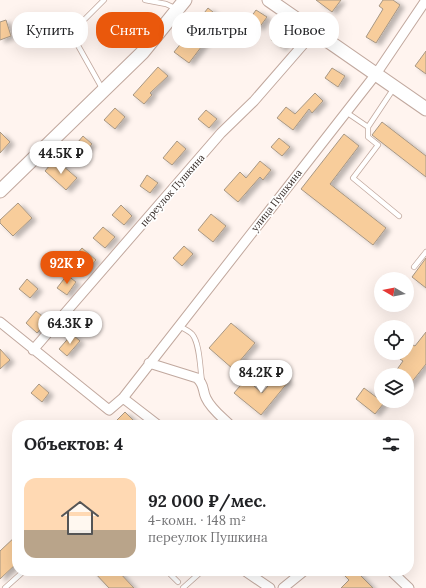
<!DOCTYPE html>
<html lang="ru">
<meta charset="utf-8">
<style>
:root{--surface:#fff;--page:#f2f2f2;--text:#202124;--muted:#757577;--accent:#ea580c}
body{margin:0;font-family:Lora,serif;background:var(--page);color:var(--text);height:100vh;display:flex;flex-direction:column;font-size:15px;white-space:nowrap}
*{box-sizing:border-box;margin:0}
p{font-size:13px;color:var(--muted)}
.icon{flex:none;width:22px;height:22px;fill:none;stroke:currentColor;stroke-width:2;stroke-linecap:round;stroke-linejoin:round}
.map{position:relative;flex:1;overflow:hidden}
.drawer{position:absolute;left:12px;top:420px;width:402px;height:156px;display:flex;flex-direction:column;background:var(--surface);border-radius:16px;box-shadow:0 4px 16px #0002}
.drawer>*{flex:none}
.top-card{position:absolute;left:12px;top:12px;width:402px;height:36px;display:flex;gap:8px}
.needle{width:26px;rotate:279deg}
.fabs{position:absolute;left:374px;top:272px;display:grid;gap:8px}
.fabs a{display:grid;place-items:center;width:40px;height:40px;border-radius:50%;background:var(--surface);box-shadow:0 4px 16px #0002;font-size:20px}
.price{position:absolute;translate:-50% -34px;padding:0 9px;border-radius:14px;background:#fff;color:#222;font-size:13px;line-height:26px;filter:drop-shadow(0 1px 2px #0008)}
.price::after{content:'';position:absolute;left:50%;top:24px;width:12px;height:9px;margin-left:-6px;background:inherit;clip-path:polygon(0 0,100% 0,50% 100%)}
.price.on{background:var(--accent);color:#fff}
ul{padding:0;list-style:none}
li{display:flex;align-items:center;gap:12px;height:100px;padding:0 12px}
li span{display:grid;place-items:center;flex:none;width:112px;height:80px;border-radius:12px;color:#555}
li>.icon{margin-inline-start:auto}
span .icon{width:48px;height:48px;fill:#fffc;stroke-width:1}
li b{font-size:17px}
h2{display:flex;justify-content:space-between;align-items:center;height:48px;padding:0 12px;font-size:17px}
.chip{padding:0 14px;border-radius:16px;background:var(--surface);box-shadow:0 4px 16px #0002;font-size:14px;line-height:36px}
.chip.on{background:var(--accent);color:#fff}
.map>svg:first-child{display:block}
</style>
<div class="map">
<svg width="426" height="588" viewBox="0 0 426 588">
<defs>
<filter id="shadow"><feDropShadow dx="4.5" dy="2.5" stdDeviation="2" flood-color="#0004"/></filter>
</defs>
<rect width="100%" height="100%" fill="#fff4ef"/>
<!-- building -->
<path fill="#f8cd9b" stroke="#a79784" filter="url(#shadow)" d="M316,0H341L332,12Z
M383,0H393L400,5L376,43L366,37L383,9L379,6Z
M208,8L218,16L211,25L201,17Z
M256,10L267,17L259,28L249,20Z
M6,20L11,36L0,40V22Z
M280,28L291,36L282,48L271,40Z
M191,31L205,42L189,63L174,52Z
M426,51V74L415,66Z
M158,67L168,76L150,93L152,95L144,104L133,95Z
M332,68L345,76L338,87L325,78Z
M315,93L323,101L312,113L309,109L293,130L277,118L286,107L295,114Z
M115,108L125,117L115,129L104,120Z
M206,110L217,119L209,128L198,119Z
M382,122L426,156V177L372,135Z
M0,132L10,142L0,153Z
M344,134L359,146L330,184L386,228L373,245L301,189Z
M83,136L92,144L87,150L78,142Z
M279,138L290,147L282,156L271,147Z
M177,141L186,149L172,165L163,158Z
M55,159L77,178L66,190L45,171Z
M260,161L271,170L263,180L260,177L238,202L224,190L240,172L246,178Z
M147,175L158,183L150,193L140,186Z
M18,203L32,218L13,236L0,223V220Z
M121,205L132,216L124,225L112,215Z
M211,214L226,226L213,242L198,230Z
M103,227L115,237L105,248L93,238Z
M184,246L193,254L182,266L173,258Z
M82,248L96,260L86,272L72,260Z
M426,258V288L412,277Z
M67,275L76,282L67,295L57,288Z
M27,279L38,289L30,298L19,289Z
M36,311L48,321L37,333L26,323Z
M231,323L255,343L233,369L209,348Z
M426,332V364L407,388V375H393L403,361L400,359L404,353H407V349L411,344L415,346Z
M72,334L80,341L67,356L59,349Z
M0,349L10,360L0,369Z
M279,373L289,381L261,415L234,393L246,379L262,393Z
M39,384L49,393L42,402L31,393Z
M364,388L384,403L375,414L356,399Z
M125,412L138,425H112Z
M17,535V563L0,579V551Z
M93,571H118L134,588H109Z
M340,571H356L373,588H341L349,580Z"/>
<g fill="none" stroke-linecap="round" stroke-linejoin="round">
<!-- lane casing -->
<g stroke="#c1a89e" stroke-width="6">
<path id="lane" d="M145,0L166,4L177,9
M103,90L71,33L104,0
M346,112L368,127L394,88
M368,127V137L378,145L353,178L399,216
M414,267L426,252
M179,326C183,328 189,331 192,334C200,343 200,369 202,381
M167,571L178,582
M5,588L24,571
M183,588L202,571"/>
</g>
<!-- street casing -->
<g stroke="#c1a89e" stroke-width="11">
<path id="street" d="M0,322L109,410L123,398L158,425
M33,350L221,133L254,101L314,32
M149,363L197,378C205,385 202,390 206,398C211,409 222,417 230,425
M123,398L376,74L426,0
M245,571L270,588
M391,571L409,588
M283,588L304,571"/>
</g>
<!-- secondary casing -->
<g stroke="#c1a89e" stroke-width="15">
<path id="secondary" d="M269,0L426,109
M0,191L143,52L185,0"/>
</g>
<!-- lane -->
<use href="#lane" stroke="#fff" stroke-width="4.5"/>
<!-- street -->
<use href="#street" stroke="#fff" stroke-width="9"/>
<!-- secondary -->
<use href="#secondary" stroke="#fff" stroke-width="13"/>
</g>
<g text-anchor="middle" stroke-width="3.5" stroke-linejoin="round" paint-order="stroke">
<!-- street labels -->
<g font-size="10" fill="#352b27" stroke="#fff">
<text transform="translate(172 190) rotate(-49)" y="4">переулок Пушкина</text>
<text transform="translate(276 200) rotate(-52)" y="4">улица Пушкина</text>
</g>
</g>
</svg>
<div class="fabs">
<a><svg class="needle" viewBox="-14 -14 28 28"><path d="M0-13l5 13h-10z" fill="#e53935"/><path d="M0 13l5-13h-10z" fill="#757577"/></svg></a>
<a><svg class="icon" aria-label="locate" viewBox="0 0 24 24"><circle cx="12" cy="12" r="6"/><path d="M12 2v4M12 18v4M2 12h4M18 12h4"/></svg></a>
<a><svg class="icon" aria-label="layers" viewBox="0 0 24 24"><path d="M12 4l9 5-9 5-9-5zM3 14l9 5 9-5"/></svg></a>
</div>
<b class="price" style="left:61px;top:175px">44.5K ₽</b>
<b class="price on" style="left:67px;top:285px">92K ₽</b>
<b class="price" style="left:70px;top:345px">64.3K ₽</b>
<b class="price" style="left:261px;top:394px">84.2K ₽</b>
<div class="top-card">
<a class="chip">Купить</a>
<a class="chip on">Снять</a>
<a class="chip">Фильтры</a>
<a class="chip">Новое</a>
</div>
<section class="drawer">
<h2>Объектов: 4<svg class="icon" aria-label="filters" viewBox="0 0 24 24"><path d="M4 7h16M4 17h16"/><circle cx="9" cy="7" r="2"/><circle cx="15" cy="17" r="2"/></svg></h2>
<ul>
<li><span style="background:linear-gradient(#ffd9b3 65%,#b9a48a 0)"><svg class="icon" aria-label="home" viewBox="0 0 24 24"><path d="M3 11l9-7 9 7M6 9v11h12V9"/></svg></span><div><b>92 000 ₽/мес.</b><p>4-комн. · 148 m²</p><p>переулок Пушкина</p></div></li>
</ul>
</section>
</div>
